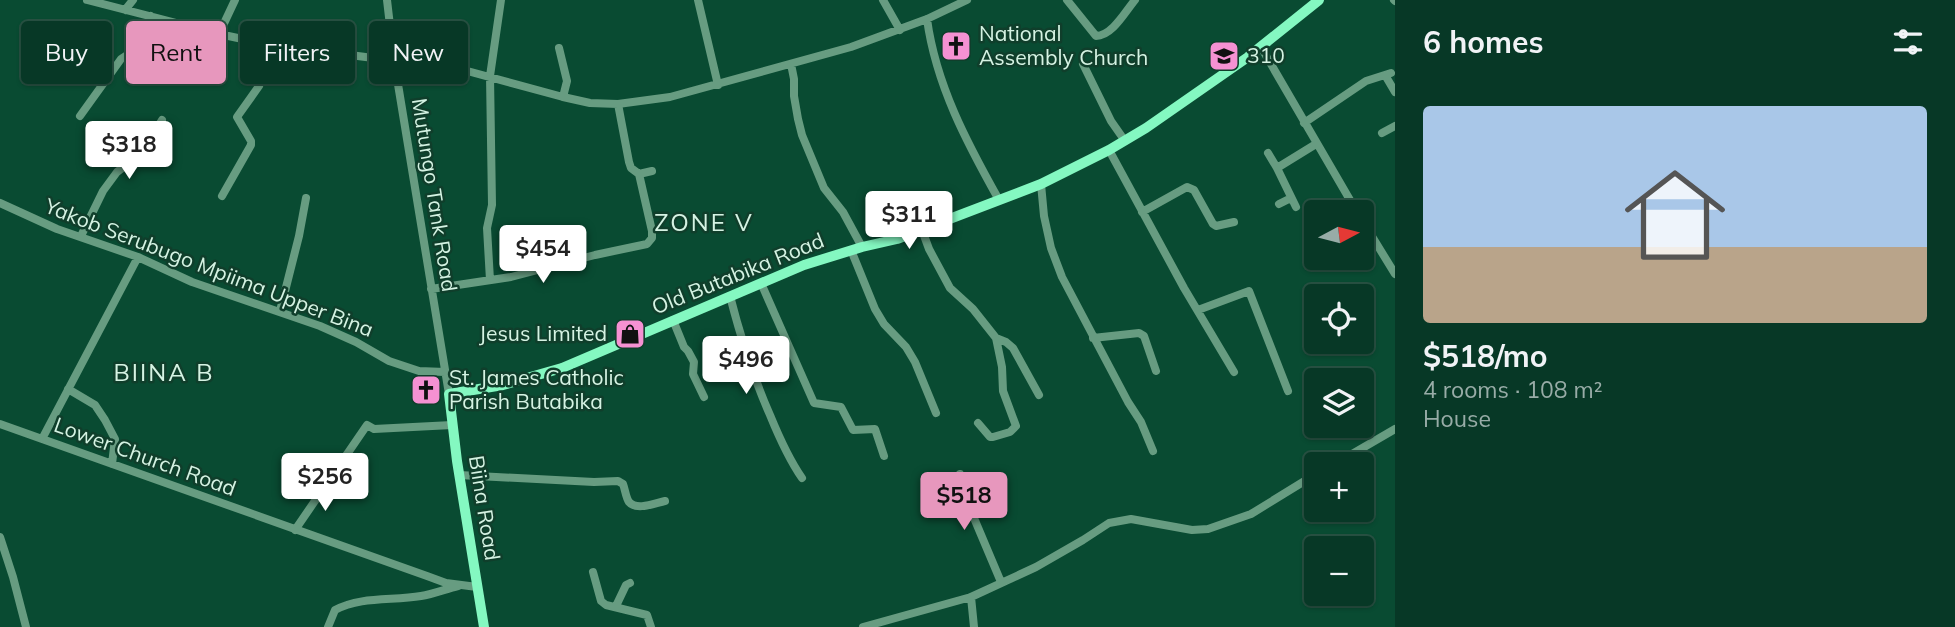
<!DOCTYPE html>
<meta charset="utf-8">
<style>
:root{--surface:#073826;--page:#103f2e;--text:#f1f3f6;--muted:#98aca7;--line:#285243;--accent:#e797bd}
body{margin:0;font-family:Mulish,sans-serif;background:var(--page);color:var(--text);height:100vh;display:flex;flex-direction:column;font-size:26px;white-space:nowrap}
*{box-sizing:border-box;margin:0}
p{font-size:23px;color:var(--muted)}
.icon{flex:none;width:38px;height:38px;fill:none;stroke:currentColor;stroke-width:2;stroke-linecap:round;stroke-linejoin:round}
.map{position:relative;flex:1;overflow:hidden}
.sheet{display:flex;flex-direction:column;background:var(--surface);width:560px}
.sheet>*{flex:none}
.banner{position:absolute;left:21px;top:21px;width:665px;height:63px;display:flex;gap:14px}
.needle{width:46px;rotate:83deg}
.buttons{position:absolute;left:1304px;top:200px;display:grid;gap:14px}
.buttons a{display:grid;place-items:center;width:70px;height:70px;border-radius:7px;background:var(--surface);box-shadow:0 2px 5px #0004,0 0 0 2px var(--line);font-size:35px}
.price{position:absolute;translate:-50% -60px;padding:0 16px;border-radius:7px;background:#fff;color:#222;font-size:23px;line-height:46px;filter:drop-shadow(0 2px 4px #0008)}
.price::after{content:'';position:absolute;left:50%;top:42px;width:21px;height:16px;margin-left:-10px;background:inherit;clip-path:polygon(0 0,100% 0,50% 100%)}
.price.active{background:var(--accent);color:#111}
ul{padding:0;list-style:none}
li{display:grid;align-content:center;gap:14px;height:371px;padding:0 28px}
li span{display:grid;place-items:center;height:217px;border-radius:7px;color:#555}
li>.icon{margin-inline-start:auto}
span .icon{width:126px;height:126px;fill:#fffc;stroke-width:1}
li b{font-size:30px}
h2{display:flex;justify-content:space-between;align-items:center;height:84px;padding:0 28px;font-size:30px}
.tag{padding:0 24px;border-radius:7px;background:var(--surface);box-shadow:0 2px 5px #0004,0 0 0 2px var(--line);font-size:24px;line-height:63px}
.tag.active{background:var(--accent);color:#111}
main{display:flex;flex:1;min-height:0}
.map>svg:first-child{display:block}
</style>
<main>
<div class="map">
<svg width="1395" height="627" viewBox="0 0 1395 627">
<rect width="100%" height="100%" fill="#094b32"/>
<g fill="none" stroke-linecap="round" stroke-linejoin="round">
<!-- minor -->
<path stroke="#679c81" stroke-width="8" d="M87,0L219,34L271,45L460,69L563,97L590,103L618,104L670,97L851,47L927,19L967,0
M387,0L394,60L449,394
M698,0L718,85
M883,0L900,30
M1067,0L1096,36C1112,36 1125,12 1135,0
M1394,0L1395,1
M125,10L133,0
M927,19C936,85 967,143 999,200
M219,34L235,0
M1261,47L1357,212
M559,48L567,81L563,97
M791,64L794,79V96L798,119L802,135L824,188L843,212L862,247
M1083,64L1111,121L1125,141
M1385,75L1395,92
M80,116L121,59L133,51L151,16
M1304,123L1366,81L1391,73
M1382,133L1395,126
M1109,150L1184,288L1234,372
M1268,153L1277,168
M639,174L652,171
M1041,184L1044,216L1051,248L1062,277L1128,402L1141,422L1153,451
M222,196L251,145V141L237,117L259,86L274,46
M0,203L57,229L138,257L192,282L320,326L356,342L389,361L419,371L445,372
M1279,204L1291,198
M1296,207L1277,168L1316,144
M1142,212L1187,187L1194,190L1213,224L1216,226L1234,222
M1362,220L1395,274
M922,230L929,249L950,288L973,309L996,338L1002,367L1003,391L1016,426L1010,432L993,437H990L978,423
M81,236L103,191L117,172L142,153L162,120
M851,250L875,309L884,324L906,347L915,362L936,413
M490,280L487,228L492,205L490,76L501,0
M761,283L814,403L841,407L853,430L875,429L884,456
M431,289L511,277L595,255L647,244L652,238V231L639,174L631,168L629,162L618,104
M730,296C741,339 752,374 770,415C779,437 788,458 802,478
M1198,310L1249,291L1288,391
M280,311L299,236L306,198
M673,320L684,347L688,351L694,362L693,374L704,397
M996,338L1006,342L1013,348L1039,395
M1093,338L1139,333L1144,336L1156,371
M68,389L95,405L105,420L115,439L112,464
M0,424L427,576L446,583L477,587
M42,439L138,257
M1335,464L1395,429
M960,474L963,492L1001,582
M459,475L594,482L618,481L623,484C625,489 626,498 629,502C637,511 655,503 665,501
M295,530L367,425L374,429L452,425
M0,537L13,577L26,627
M593,572L601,601L606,605L647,615L651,627
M971,597L974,627
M616,606L626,585L630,583
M328,627L335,610C361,596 392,601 421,596C433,594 446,589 458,586
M863,627L971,597L1036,567L1083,540L1109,523L1131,519L1192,530L1208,529L1251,514L1316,474"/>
<!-- major -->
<path stroke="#84f8c1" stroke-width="10" d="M484,627L457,461L449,394L503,385L562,368L804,265L862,247L897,239L1041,184L1109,150L1146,128L1248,57L1319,0"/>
</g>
<!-- icons -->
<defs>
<g id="church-square" transform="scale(1.575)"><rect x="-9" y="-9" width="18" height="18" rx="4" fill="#f591d2" stroke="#103e2b"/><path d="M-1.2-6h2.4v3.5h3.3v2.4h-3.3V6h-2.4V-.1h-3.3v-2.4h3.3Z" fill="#111"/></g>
<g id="school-square" transform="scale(1.575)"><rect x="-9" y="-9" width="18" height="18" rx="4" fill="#f591d2" stroke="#103e2b"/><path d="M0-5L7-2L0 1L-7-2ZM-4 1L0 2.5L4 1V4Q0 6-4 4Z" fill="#111"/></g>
<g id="shop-square" transform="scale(1.575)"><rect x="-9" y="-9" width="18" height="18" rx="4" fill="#f591d2" stroke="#103e2b"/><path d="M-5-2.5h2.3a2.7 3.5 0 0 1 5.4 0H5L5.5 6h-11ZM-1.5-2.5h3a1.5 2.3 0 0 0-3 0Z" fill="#111"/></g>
</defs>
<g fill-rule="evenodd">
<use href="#church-square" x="956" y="46"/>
<use href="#school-square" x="1224" y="56"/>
<use href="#shop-square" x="630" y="334"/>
<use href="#church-square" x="426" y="390"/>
</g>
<g text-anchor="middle" stroke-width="5" stroke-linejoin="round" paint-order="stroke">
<!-- poi labels -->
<g font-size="21" fill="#d5f3e3" stroke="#103e2b" text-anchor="start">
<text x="979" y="41">National<tspan x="979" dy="24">Assembly Church</tspan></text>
<text x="1247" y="63">310</text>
<text x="607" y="341" text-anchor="end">Jesus Limited</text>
<text x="449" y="385">St. James Catholic<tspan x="449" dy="24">Parish Butabika</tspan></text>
</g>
<!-- street labels -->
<g font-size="21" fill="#d5f3e3" stroke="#103e2b">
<text transform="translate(434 195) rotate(81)" y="7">Mutungo Tank Road</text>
<text transform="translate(209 268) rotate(21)" y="7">Yakob Serubugo Mpiima Upper Bina</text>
<text transform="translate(738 274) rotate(-22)" y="7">Old Butabika Road</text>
<text transform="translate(145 457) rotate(20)" y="7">Lower Church Road</text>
<text transform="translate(484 508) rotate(81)" y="7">Biina Road</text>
</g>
<!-- quarter labels -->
<g font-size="24" letter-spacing="2" fill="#d5f3e3" stroke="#103e2b">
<text x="704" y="231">ZONE V</text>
<text x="164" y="381">BIINA B</text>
</g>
</g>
</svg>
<div class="buttons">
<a><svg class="needle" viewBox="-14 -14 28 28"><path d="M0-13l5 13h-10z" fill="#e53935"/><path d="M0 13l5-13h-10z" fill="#98aca7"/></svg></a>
<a><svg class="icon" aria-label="locate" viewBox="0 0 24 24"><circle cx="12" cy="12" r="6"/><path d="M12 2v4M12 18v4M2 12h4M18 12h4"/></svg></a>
<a><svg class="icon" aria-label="layers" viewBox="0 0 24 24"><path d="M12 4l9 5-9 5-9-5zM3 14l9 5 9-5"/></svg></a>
<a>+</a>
<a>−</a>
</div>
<b class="price" style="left:129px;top:181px">$318</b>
<b class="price" style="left:909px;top:251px">$311</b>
<b class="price" style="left:543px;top:285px">$454</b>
<b class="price" style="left:746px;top:396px">$496</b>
<b class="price" style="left:325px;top:513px">$256</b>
<b class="price active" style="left:964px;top:532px">$518</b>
<div class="banner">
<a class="tag">Buy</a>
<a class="tag active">Rent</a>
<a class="tag">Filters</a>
<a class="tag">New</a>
</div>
</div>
<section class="sheet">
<h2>6 homes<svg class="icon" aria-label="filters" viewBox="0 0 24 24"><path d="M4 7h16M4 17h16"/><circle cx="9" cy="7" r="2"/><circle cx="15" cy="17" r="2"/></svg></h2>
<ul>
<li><span style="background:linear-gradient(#a9c7e8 65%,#b9a48a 0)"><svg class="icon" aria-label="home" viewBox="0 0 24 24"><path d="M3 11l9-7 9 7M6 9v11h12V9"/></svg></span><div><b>$518/mo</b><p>4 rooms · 108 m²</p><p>House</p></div></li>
</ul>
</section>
</main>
